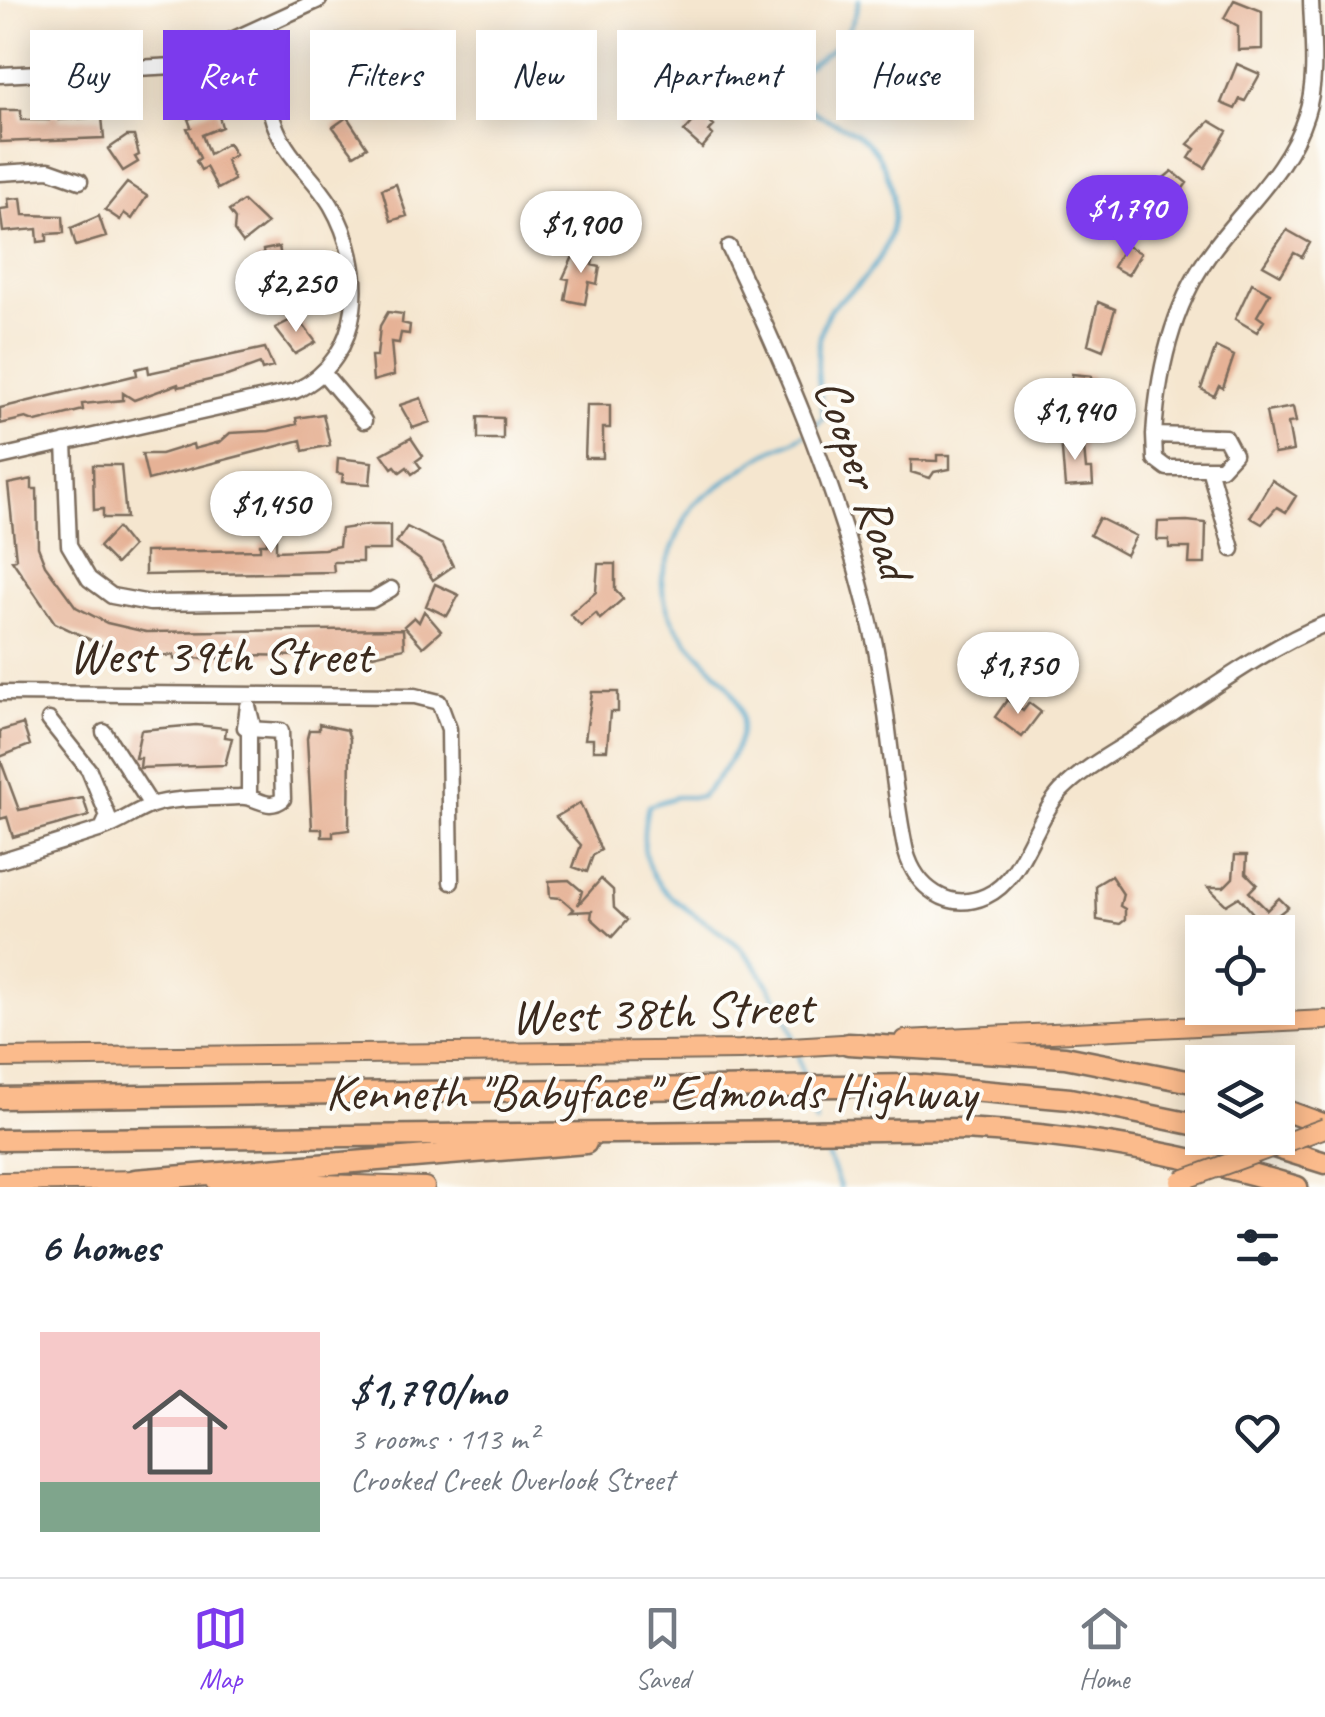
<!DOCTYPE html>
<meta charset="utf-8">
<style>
:root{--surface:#fff;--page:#f6f6f7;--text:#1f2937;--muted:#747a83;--line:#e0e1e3;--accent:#7c3aed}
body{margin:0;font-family:Caveat,sans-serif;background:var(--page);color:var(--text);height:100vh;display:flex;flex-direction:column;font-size:38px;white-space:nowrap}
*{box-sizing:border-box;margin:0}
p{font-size:32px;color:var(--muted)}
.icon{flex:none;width:55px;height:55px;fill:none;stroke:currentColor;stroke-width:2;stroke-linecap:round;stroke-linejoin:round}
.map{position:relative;height:1187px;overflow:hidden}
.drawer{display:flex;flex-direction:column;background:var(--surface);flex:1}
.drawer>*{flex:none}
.banner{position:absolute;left:30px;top:30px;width:1265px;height:90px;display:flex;gap:20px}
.fabs{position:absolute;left:1185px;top:915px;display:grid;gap:20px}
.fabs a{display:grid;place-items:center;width:110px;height:110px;border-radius:0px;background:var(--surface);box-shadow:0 5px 25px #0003;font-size:50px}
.price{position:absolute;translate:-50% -85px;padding:0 22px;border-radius:35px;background:#fff;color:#222;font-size:32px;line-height:65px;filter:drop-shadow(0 2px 5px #0008)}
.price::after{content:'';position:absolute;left:50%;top:60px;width:30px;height:22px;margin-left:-15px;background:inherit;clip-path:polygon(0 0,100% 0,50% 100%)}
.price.selected{background:var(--accent);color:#fff}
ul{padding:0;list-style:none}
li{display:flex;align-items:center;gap:30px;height:250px;padding:0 40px}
li span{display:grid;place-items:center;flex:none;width:280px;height:200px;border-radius:0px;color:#555}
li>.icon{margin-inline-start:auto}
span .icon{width:120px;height:120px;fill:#fffc;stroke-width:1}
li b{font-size:42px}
h2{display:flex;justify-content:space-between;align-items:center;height:120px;padding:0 40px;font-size:42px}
.tag{padding:0 35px;border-radius:0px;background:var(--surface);box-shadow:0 5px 25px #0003;font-size:35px;line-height:90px}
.tag.selected{background:var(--accent);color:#fff}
.tab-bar{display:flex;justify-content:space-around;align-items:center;height:140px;border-top:2px solid var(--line);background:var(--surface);font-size:28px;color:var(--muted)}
.tab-bar a{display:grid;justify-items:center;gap:5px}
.tab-bar .selected{color:var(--accent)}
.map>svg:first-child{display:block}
</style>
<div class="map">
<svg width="1325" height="1187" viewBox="0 0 1325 1187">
<rect width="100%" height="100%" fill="#fdfcf7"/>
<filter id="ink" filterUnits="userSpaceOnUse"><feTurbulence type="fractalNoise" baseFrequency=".01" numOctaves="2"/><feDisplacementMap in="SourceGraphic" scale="20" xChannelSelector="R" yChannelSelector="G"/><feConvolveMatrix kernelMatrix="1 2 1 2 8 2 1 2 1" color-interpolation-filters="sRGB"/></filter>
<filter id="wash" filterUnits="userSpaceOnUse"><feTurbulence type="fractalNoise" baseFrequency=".0048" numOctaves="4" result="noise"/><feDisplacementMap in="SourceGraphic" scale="40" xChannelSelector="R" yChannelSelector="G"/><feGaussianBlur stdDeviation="2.25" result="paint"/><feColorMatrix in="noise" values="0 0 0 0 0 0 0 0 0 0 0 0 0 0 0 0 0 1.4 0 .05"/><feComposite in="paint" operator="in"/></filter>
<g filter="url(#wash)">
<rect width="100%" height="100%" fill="#f5e6cf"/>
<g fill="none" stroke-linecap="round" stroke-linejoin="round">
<!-- stream -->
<path stroke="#4ca5c9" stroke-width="4" d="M812,428L824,418C818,384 812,345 828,313C834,302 847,296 856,287C894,250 906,205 879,157C859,122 817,125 796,95L799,72C831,52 852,38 859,0
M794,1040C787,1012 757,961 734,942C680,901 628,887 648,806L676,797H701C812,680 663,674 662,581C662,572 668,560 671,552C677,538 685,515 695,504C700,499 755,460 764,455C778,446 792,444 805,434
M798,1054L804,1079
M808,1093L816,1122
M820,1136L840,1187"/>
</g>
<g id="blocks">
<!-- building -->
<path fill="#e6b296" d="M1234,0L1262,11V49L1238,50V26L1224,18Z
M439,31V50H418L415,59L399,53L398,32Z
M351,51L360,70L338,81L341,87L323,90L314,70Z
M574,57L576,87L589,86V100H561L560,83H550L547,58Z
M1237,64L1260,74L1245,101L1240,99L1235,109L1221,103Z
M957,69L964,82L942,102L933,88L941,83L940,77Z
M217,109L222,127L202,135L209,154L228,143L235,155L226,160L234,180L218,189L206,167L201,170L196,161L200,158L187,128L191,127L188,119Z
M0,110H21V120H49V115H59V120L102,117L104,138L0,142Z
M700,114L714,126L709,131L713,135L702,148L684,132Z
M347,117L367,147L354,155L333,127Z
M1210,121L1227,131L1205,168L1189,158L1195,149L1188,144Z
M127,136H134L139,155L135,157L138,162L123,171L108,149Z
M1172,171L1187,183L1161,218L1145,206L1152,197L1146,193Z
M127,183L147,196L132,219L124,213L120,220L105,210Z
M396,184L407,216L391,221L382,189Z
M21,198L23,215L63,216L64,233L47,234V241L38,242L37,229L3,232L0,209L9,208L8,199Z
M243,201L267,224L243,243L234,231L235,219L229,211Z
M99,216L106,237L76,246L71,228Z
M1287,230L1310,243L1302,257L1294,253L1281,275L1263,265Z
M1125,245L1141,253L1128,275L1113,267Z
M279,247L284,272L296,270L300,292L289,294L288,287L270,290L267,274L259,276L256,259L264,258L263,250Z
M576,250L594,254L592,265L600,267L597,284L589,282L585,304L565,300L569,279L563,278Z
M1252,283L1270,293L1257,316L1264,321L1257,332L1235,319Z
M1098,302L1115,309L1103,350L1088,344Z
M388,312L403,314L402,323L410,325L409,334L401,333L399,343L391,342L394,375L373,381L371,356H377L380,326Z
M297,317L316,342L295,354L275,328Z
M1216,347L1234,356L1223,388L1219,386L1214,396L1201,389Z
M265,348L273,367L262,370L260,364L227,376L179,387L178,384L134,400L123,393V400L82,404L83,410L36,422L26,418L0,424V408L137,375L136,369L148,366L149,373Z
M1072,374L1091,376V415L1072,413Z
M421,398L430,422L413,428L400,405Z
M587,405H610V428H603V458H585Z
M1293,407L1296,422L1288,423L1293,451L1274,454L1266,412Z
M323,414L330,445L303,451L301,440L148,480L142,454H161L193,444L194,449L220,442L230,433L269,431L297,424L296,418Z
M478,417L503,418V439H478Z
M1083,437L1086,469H1092L1093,485L1065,487L1061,438Z
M411,438L423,456L416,461L421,468L412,474L407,467L400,472L395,466L392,468L382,454Z
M937,455H950V469L934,472L930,478L911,472V460L937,461Z
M338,458L372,462L370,484L342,482L343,474L337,473Z
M93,465H121L126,518H103V509L94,510Z
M32,479V489H37L38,547L45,565L76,607L107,623L146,632L403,629L404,648L364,657L238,655V664L225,665V659L214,658L174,659V655L126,659L108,653L110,649L55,623L12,560L16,559L8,484Z
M1272,480L1296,496L1286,512L1277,507L1262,524L1250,517Z
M1099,518L1136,536L1126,555L1090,535Z
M1187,521L1206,523L1205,564H1189L1190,548H1169V540H1157L1158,522Z
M367,525H390V550H362V562H333L334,572L145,575V552L260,550V544H267V536H276V551L324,549L339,546L341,529Z
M407,527L443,545L453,566L433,580L420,560L396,543Z
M117,528L132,547L116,564L99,547Z
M598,564H615V590L623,599L600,619L596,613L581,626L570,614L596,592Z
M435,584L459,595L447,616L426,606Z
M424,611L441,631L423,647L404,626L414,617L419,622Z
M592,692H618V712H610L607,750H593V739H585Z
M1007,700L1023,711L1029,703L1041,712L1022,737L995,717Z
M23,724L30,745L0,757V731Z
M319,724L347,730L350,739L349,830L333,832V837H322V829H312L307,738L309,730H319Z
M196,725L226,728L225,737L232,738L225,765L140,768L141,758H135L141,730Z
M0,759L19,810L83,798L89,816L13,837L7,817L0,819Z
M580,803L601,850L593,855L587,872L573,867L581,845L556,817Z
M1235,855H1247L1246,873L1257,884L1249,892L1267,910L1279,898L1288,907L1264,926L1239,897L1226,905L1208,887H1224L1233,878Z
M1111,876L1123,894L1120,906L1125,909V920L1120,924L1097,920L1096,885Z
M601,879L613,890L614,908L627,920L612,937L591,918L592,911L571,912L574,909L561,898L550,897L549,881L569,880L582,891L578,905Z"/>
</g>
</g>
<g filter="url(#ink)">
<use href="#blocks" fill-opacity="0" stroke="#7c6c5c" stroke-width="2.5"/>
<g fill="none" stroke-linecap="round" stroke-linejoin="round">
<!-- minor casing -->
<g stroke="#7c6c5c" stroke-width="19">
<path id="minor" d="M0,75L175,66L319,0
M0,173L49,170L80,181
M729,247C789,374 844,502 874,640C889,710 891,783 906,852C916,887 948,913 986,896C1024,879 1034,820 1061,791C1085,766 1120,749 1148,730C1206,693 1262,650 1325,624
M325,375L364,421
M1154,435C1158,370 1174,300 1215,247C1247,204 1289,169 1306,115C1318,79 1312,38 1311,0
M1154,435L1225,437L1234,454L1221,468H1167L1155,459Z
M65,442L69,545L89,579L112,596L150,603L372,600L391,589
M0,457L295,391C366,358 367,267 331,205C315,178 289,159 277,130C262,98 267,58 266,24
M1209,468L1232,549
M0,693L415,696L439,702L449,729L451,882
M104,732L151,805
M249,796V729L253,726L248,706L245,727L249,729
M102,829C121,823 135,811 152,805C177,797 212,799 239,797C257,795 267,812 283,799L281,731L249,729
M0,861L102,829L108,816L89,770L49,720"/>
</g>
<!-- major casing -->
<g stroke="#7c6c5c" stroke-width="22">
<path id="major" d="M905,1040L1325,1020
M0,1058L740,1050L859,1043
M216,1181L425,1187
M0,1182L145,1180"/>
</g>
<!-- highway casing -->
<g stroke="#7c6c5c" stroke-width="25">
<path id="highway" d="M848,1044L1065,1057L1202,1084
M0,1098L915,1085L1070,1099L1202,1126
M1278,1108L1325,1125
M1245,1138L1325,1163
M0,1140L963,1129C1077,1135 1188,1154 1297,1187
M135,1180L586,1143"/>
</g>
<!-- minor -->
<use href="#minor" stroke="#fff" stroke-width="14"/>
<!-- major -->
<use href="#major" stroke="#fbbb8c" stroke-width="18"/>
<!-- highway -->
<use href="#highway" stroke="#fbbb8c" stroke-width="20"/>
<!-- major-bridge casing -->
<g stroke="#7c6c5c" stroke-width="22" stroke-linecap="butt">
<path id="major-bridge" d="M1180,1181L1325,1128"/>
</g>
<!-- major-bridge -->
<use href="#major-bridge" stroke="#fbbb8c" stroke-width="18"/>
</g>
</g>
<g text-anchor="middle" stroke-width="8" stroke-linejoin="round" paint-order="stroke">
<!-- street labels -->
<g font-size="50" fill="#3b2a1e" stroke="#fdfcf7">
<text transform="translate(865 478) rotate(71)" y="18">Cooper Road</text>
<text x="220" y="672">West 39th Street</text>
<text transform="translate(662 1010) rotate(-2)" y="18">West 38th Street</text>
<text x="651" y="1109">Kenneth "Babyface" Edmonds Highway</text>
</g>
</g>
</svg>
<div class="fabs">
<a><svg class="icon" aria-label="locate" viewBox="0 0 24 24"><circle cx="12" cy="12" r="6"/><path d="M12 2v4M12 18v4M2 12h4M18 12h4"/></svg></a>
<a><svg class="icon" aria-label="layers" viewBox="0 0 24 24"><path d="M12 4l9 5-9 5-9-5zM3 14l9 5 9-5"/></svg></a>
</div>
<b class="price selected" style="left:1127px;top:260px">$1,790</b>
<b class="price" style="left:581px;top:276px">$1,900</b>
<b class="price" style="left:296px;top:335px">$2,250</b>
<b class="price" style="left:1075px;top:463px">$1,940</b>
<b class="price" style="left:271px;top:556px">$1,450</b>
<b class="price" style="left:1018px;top:717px">$1,750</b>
<div class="banner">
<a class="tag">Buy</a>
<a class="tag selected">Rent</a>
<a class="tag">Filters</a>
<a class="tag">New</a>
<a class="tag">Apartment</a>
<a class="tag">House</a>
</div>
</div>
<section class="drawer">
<h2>6 homes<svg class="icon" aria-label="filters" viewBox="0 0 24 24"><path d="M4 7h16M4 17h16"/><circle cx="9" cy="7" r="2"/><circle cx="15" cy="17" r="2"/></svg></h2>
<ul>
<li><span style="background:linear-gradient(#f6c9c9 75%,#7fa58c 0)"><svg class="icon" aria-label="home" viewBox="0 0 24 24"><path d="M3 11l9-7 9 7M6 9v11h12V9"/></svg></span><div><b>$1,790/mo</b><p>3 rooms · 113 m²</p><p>Crooked Creek Overlook Street</p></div><svg class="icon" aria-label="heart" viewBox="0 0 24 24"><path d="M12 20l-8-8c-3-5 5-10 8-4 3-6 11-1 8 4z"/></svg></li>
</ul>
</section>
<nav class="tab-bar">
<a class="selected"><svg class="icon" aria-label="map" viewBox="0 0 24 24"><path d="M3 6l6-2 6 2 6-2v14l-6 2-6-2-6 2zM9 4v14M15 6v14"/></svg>Map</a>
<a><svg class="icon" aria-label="saved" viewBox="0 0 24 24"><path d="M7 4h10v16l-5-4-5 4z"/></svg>Saved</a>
<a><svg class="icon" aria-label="home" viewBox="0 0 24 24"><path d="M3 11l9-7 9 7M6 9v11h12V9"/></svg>Home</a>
</nav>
